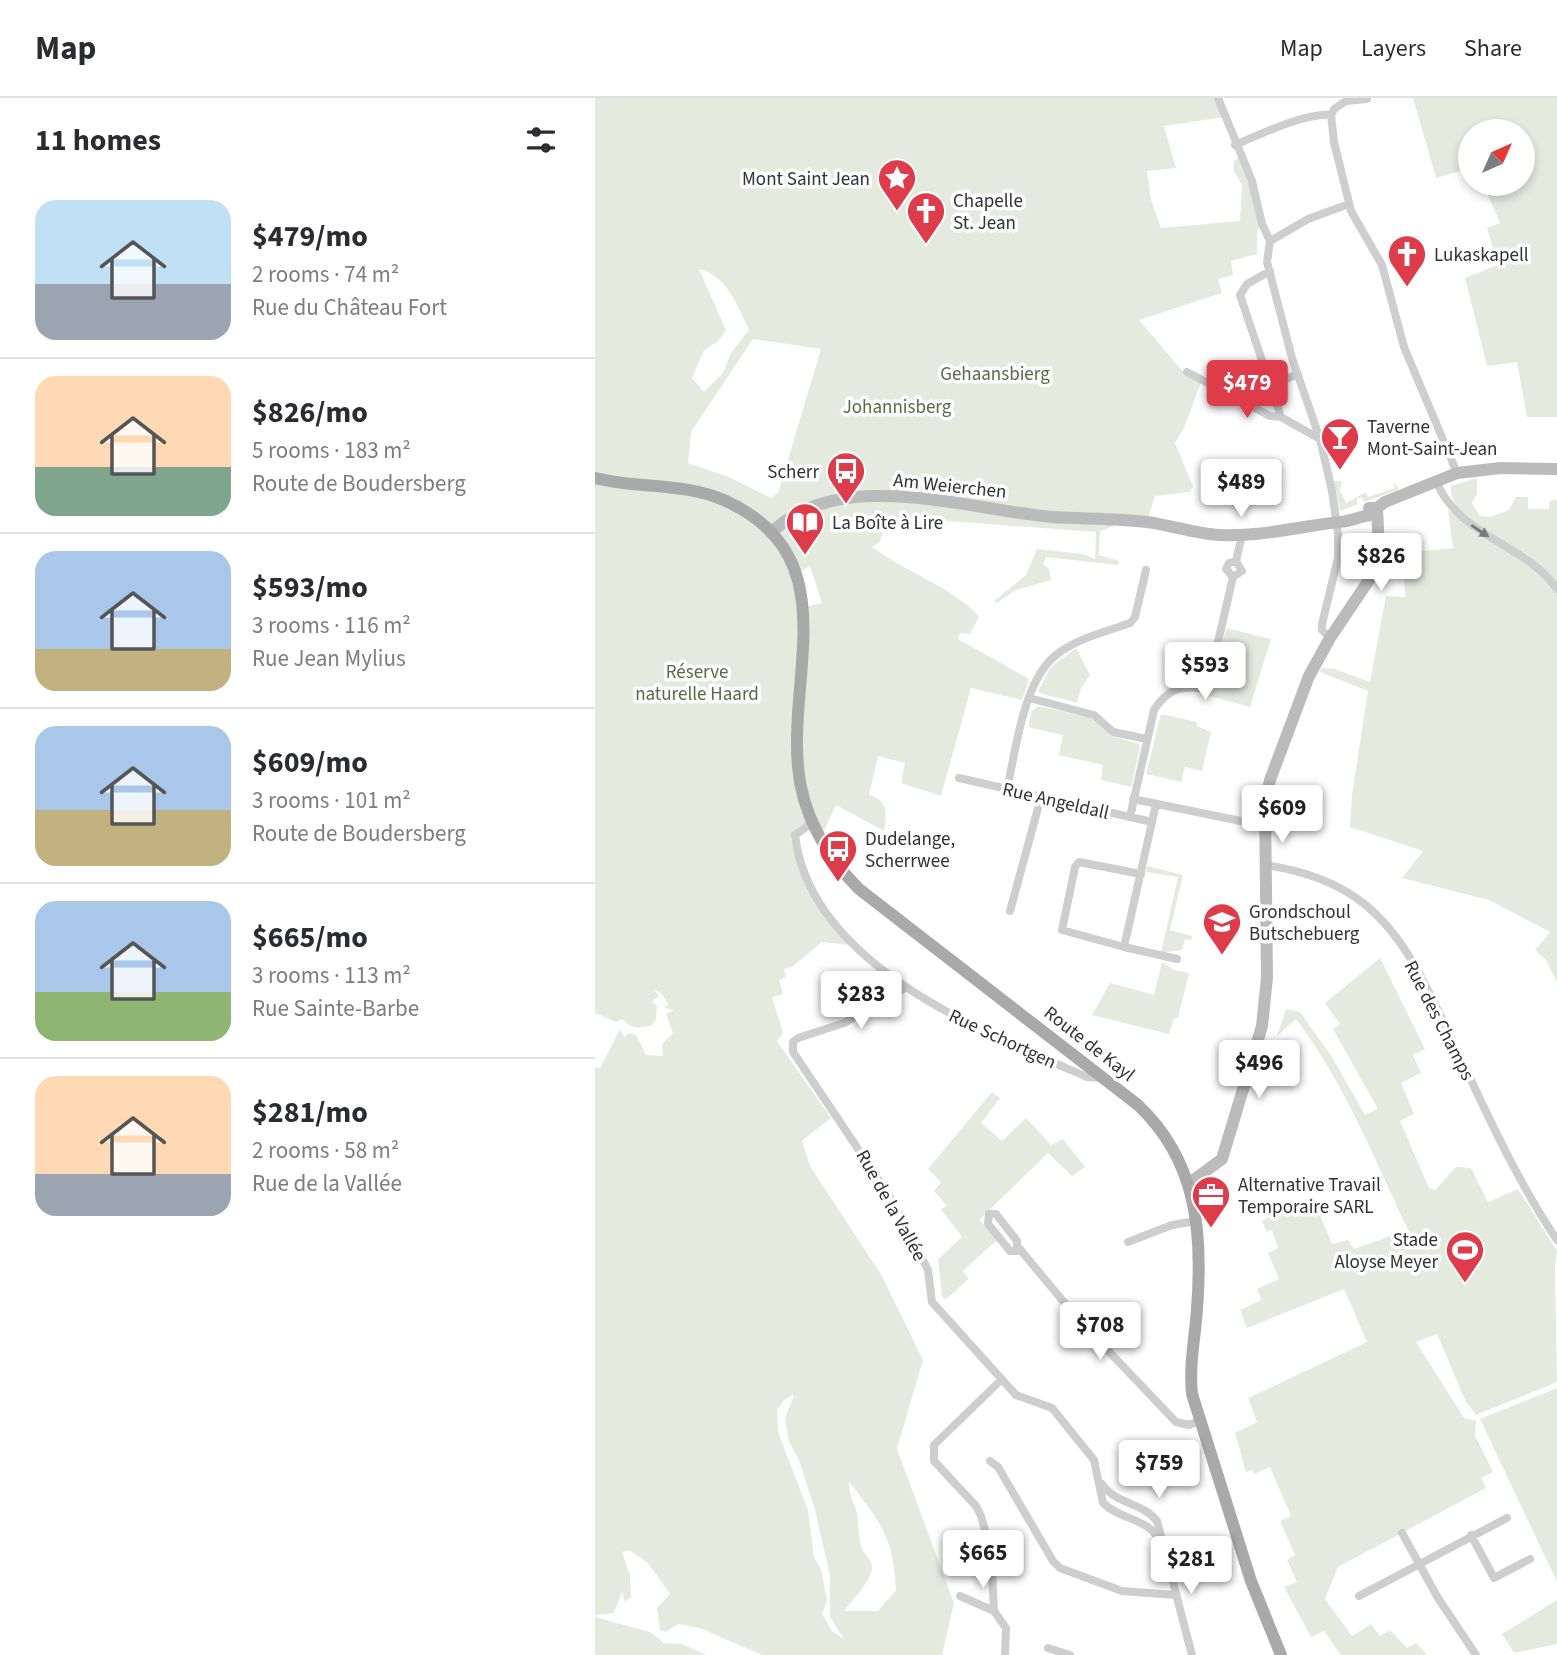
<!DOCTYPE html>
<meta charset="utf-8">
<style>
:root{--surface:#fff;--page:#f7f7f7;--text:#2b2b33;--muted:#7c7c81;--line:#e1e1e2;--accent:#df3c4b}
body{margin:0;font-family:"Source Sans 3",sans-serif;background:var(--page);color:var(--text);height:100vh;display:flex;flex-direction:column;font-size:26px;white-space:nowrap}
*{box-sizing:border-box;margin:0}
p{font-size:23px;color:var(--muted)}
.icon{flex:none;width:38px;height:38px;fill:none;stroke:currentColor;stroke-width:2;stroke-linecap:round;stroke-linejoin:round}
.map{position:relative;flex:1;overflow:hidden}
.panel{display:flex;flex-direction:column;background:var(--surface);width:595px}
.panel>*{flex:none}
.needle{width:46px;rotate:45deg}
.controls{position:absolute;left:863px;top:21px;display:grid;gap:14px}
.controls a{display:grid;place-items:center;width:77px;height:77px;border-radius:50%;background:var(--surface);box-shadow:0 4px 10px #0003;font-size:35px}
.price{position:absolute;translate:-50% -60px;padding:0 16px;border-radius:7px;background:#fff;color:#222;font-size:23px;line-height:46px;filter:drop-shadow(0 2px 4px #0008)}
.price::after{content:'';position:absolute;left:50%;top:42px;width:21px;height:16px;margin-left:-10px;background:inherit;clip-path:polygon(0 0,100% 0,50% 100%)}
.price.selected{background:var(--accent);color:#fff}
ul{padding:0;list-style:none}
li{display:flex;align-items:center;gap:21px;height:175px;padding:0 35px}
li+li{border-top:2px solid var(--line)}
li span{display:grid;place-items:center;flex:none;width:196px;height:140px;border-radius:21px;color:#555}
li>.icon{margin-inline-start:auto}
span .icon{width:84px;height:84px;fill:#fffc;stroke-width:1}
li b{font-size:30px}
h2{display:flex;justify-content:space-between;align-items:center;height:84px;padding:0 35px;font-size:30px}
header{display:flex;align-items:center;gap:42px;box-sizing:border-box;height:98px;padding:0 35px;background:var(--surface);border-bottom:2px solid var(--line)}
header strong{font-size:33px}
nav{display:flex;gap:38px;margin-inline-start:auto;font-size:24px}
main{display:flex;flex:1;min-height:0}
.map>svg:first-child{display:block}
</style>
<header>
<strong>Map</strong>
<nav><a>Map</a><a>Layers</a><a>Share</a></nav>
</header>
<main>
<section class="panel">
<h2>11 homes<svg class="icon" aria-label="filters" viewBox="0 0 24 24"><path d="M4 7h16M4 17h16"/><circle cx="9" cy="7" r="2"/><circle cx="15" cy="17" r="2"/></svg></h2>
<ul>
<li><span style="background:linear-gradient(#bfe0f5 60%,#9aa5b1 0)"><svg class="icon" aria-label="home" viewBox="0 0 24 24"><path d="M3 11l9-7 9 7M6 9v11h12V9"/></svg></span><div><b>$479/mo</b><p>2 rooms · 74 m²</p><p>Rue du Château Fort</p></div></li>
<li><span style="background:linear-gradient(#ffd9b3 65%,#7fa58c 0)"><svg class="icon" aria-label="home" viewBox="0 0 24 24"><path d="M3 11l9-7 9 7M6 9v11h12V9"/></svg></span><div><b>$826/mo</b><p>5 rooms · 183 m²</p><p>Route de Boudersberg</p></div></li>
<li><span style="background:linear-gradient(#a9c7e8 70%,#c2b280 0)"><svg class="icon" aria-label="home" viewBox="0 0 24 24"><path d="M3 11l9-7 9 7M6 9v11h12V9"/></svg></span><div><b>$593/mo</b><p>3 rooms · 116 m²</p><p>Rue Jean Mylius</p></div></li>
<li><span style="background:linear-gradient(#a9c7e8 60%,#c2b280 0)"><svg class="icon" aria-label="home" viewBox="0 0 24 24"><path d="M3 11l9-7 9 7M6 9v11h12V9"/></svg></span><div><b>$609/mo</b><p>3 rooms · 101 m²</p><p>Route de Boudersberg</p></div></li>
<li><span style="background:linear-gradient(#a9c7e8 65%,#8fb573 0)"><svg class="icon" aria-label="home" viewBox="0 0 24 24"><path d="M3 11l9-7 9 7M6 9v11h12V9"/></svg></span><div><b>$665/mo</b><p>3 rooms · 113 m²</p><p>Rue Sainte-Barbe</p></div></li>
<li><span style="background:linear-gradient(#ffd9b3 70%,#9aa5b1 0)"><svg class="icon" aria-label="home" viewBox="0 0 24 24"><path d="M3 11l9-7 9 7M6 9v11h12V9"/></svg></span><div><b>$281/mo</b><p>2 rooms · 58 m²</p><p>Rue de la Vallée</p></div></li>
</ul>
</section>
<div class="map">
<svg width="962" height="1557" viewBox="0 0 962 1557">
<rect width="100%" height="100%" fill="#fff"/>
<!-- green -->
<path fill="#e4eadd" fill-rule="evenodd" d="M0,0H624L630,19L569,28L581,70L552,73L556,102L566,130L645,123L647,87L639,73V63L645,58L667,126L662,132V156L636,163L638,177L623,181L627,195L544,222L589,275L606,284L589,330L580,345L598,388L595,394L560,398L552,424L538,422L505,433L504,457L524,463L523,467L451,459L448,466L454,471L456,482L421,492L402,505L399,503L431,477L442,451L488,456L500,461L501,434L312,420L311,428L289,430L285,444L277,449C307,472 363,492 384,519L375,536L365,535L363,541L434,581L427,602L376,590L346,698L306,685L310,665L283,658L274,697C293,702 292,716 289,733L241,707L228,735L223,722L196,741C208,783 224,815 255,847L227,844L198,868L189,871L191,879L184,882L188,896L177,899L188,935L182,943L236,1020L207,1043L215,1068L287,1178L328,1262L302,1351L359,1505L347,1557H167L105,1530L83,1526L71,1534L65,1532L62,1510L75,1496L53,1465L34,1452L27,1454L35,1477L36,1499L30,1504L27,1494L19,1515L0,1517V969L5,970L25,931L29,939L34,935L41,937L51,957L68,958L67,946L78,935L71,916L79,912L69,910L73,906L67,896L58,891L64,898L57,903L62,908L61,921L57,927C44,931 36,931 27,921L21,924L0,915ZM104,171C131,177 143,208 154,232L136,255L128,275L109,294L97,280L109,252L122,244L131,232ZM158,241L226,251L183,395L176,400L134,379L93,365L96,334ZM215,468L227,505L210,509L200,475ZM199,1297L190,1320L194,1344L204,1362L220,1412L235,1478V1519L249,1541L237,1533L227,1516L232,1503L226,1471L219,1459L213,1412L183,1334L182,1312L190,1301ZM254,1383C286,1426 298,1437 301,1492L283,1513H249C256,1504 280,1479 277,1467C276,1462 271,1458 268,1453C263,1442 264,1432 263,1420C261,1406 253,1398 254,1383Z
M818,0H962V319H932L922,264L892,268L870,180L903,167L892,130L905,125L888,86H928V33H875V70L841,80Z
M882,380V396L877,405L885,418L895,419L914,412L921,399H933V411H954V404L962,401V884L951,862L940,852L955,834L894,802L807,780L828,753L755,729L757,697L773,593L725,574L726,570L740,571L775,584L791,498L810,499L808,455L858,450L853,412L932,467C912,451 851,416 856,388Z
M739,383H747L745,392L751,405L771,394L773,399L800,390L798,384L803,389V392L769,404L767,399L761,401L763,406L745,413Z
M631,530L676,541L655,609L615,598Z
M481,550L495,577L486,590L482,605L447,596L443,593L456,569Z
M443,608L496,620L516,638L544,646L545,650L536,689L506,682L508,667L464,657L468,637L433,629L437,613Z
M566,616L602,624V628L616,634L607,673L590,669L586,684L551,676Z
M552,768L588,777L575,832L597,838L596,842L590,841L587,852L566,855L583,779L551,774Z
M785,860L830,951L818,957L826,975L806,985L819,1016L805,1023L834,1090L840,1092L861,1069L876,1070L893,1104L923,1091L962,1153L960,1169L962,1284L881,1317L871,1304L842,1236L821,1244L869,1320L881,1323L880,1338L898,1374L886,1380L891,1390L743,1469L730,1501L757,1538L776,1526L785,1538L795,1532L812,1550L821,1545L832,1557H746L729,1533L716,1539L689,1489L702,1484L692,1462L700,1457L685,1423L696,1418L675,1369L659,1376L657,1372L651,1374L640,1335L662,1324L653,1300L772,1244L749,1191L652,1230L645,1212L666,1202L662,1191L684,1181L673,1155L683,1150L677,1132L672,1134L667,1123L717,1098L737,1146L753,1142L759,1151L813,1132C779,1060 749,984 701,921L682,938L691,911L705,914L737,959L770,1017L783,1011L738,931L745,926L730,905Z
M567,864L579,872L594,875L583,920H579L574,936L497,917L515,885L559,897Z
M397,994L405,1000L386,1025L407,1043L431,1020L456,1047L468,1041L490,1069L477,1078L453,1055L384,1122L403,1141L368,1173L374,1181L350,1202L347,1198L343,1161L367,1139L346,1111L352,1108L339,1093L346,1084L333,1071Z
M962,1290V1484L885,1321Z
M962,1502V1546L919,1555L907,1536Z
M0,1519L55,1534L69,1545L87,1546L111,1557H0Z"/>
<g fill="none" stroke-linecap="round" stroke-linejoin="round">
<!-- street -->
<path stroke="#cecece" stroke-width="8" d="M623,0L657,83L667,126L675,143L672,164L697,260L725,341L737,393L743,436V460L727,526V532L735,540
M772,1L751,3L739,11L736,17L739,44L756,113L787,167L809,249L862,375
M640,47C666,36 709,15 736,17
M675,143L713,121L754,106
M675,173L652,186L645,197L686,319
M592,274L675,318L686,319L725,341
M675,288L703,276
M841,383C865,440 930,445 962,491
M641,463L647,437
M434,600L499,617L518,634L552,641
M364,680L557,724
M412,691C421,652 428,583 461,557C482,540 511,534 535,525L540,519L551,472
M538,701L670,728
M535,719L559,612C571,593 583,588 604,590L614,583L638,479L647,473L641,463L634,465L631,471L638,479
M217,725L200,737C215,867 388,934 492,979L506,980
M670,767C705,772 740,783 768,805C813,840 836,899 860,948C891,1014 921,1081 962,1142
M546,776L484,764L480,769L467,832L529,849L561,706
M415,813L446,699
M529,849L582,861
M310,890L249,925L203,940L198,944V954L294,1097L333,1172L337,1204L421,1297L457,1310L499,1362L508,1405C528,1424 553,1418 568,1447
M394,1116H401L422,1143V1153H415L393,1126Z
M533,1144L577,1127L601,1123
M424,1150L482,1220L581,1324L594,1327L604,1323
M407,1281L339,1347V1363L381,1408L386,1418L396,1453L399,1513L411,1530L410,1557
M395,1363L403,1369L458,1463L465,1470L527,1493L580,1497
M507,1386C520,1406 547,1404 562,1423L597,1557
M807,1435L843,1500L881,1557
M876,1437L899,1480L935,1461
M365,1498L399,1513
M764,1498L912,1420
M453,1550L475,1557"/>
<!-- secondary -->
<path stroke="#bbb" stroke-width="12" d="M774,410H782L790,404L862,375L906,370L962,371
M176,435C245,367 373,412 457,419C489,421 520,420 552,424C576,427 600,436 625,437C666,439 706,428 745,424C757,423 769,417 781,416
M609,1090L596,1088L600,1081L627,1061L667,928L672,879L670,706L675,682L714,578L735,540L780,473L784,451L782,410"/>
<!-- primary -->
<path stroke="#a9a9a9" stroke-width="12" d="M0,380C43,391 90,384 131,403C250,458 194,571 203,669C207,716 231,758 264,791L543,1007C602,1063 608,1133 602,1211C600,1240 594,1267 597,1296L656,1483L686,1557"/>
</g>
<!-- one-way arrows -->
<defs><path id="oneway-solid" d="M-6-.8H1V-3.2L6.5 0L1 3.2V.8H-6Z" transform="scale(1.75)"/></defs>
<use fill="#787878" href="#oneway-solid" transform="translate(885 433) rotate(34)"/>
<!-- icons -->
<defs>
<g id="sight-pin" transform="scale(2.0125)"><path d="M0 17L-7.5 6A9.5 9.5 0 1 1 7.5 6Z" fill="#df3c4b" stroke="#fff"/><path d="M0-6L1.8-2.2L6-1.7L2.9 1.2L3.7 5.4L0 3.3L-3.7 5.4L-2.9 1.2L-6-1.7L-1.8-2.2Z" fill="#fff"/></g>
<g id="church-pin" transform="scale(2.0125)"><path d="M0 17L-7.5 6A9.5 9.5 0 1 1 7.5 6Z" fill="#df3c4b" stroke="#fff"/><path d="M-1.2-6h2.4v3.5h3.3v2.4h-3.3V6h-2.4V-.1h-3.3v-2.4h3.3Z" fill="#fff"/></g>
<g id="bar-pin" transform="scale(2.0125)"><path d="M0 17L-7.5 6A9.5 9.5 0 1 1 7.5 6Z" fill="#df3c4b" stroke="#fff"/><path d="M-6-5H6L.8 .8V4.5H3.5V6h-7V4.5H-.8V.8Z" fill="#fff"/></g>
<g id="bus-pin" transform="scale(2.0125)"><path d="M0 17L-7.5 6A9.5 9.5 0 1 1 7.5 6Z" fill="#df3c4b" stroke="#fff"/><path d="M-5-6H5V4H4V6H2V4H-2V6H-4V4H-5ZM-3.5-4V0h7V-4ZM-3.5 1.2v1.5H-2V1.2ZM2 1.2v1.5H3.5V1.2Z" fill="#fff"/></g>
<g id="library-pin" transform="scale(2.0125)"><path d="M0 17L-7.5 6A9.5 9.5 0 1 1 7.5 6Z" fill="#df3c4b" stroke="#fff"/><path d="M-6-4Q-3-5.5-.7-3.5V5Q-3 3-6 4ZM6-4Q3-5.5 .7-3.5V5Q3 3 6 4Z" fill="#fff"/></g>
<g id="school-pin" transform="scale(2.0125)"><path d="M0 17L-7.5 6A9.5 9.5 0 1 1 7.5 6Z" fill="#df3c4b" stroke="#fff"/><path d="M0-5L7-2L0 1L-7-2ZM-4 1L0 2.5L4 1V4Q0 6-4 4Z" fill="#fff"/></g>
<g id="office-pin" transform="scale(2.0125)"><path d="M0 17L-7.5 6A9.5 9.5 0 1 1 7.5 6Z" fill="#df3c4b" stroke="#fff"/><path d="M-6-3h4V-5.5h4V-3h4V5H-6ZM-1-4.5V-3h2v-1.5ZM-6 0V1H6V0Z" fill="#fff"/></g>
<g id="stadium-pin" transform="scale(2.0125)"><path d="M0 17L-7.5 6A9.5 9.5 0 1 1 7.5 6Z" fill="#df3c4b" stroke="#fff"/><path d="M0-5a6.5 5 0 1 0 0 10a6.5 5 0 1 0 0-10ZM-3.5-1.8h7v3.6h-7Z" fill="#fff"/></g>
</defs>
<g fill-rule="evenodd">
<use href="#sight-pin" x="302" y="80"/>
<use href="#church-pin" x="331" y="113"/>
<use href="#church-pin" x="812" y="156"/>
<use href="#bar-pin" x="745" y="339"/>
<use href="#bus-pin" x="251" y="373"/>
<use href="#library-pin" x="210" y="424"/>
<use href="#bus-pin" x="243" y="751"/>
<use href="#school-pin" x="627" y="824"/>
<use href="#office-pin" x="616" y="1097"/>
<use href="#stadium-pin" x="870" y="1152"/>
</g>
<g text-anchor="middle" stroke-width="7" stroke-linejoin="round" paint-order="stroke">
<!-- poi labels -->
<g font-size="19" fill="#313131" stroke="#fff" text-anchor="start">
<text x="275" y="87" text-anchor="end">Mont Saint Jean</text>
<text x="358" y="109">Chapelle<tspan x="358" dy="22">St. Jean</tspan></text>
<text x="839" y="163">Lukaskapell</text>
<text x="772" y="335">Taverne<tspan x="772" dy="22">Mont-Saint-Jean</tspan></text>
<text x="224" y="380" text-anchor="end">Scherr</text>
<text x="237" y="431">La Boîte à Lire</text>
<text x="270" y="747">Dudelange,<tspan x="270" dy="22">Scherrwee</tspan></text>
<text x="654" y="820">Grondschoul<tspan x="654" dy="22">Butschebuerg</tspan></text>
<text x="643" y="1093">Alternative Travail<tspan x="643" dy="22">Temporaire SARL</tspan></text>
<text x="843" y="1148" text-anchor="end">Stade<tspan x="843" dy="22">Aloyse Meyer</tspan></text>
</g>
<!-- park labels -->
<g font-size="19" fill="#556c3f" stroke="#fff">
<text x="400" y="282">Gehaansbierg</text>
<text x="302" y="315">Johannisberg</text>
<text x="102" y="580">Réserve<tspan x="102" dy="22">naturelle Haard</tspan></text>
</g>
<!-- street labels -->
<g font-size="19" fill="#313131" stroke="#fff">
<text transform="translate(355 387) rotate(6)" y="7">Am Weierchen</text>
<text transform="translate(461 702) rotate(13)" y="7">Rue Angeldall</text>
<text transform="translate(845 922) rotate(63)" y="7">Rue des Champs</text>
<text transform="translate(408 940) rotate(25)" y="7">Rue Schortgen</text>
<text transform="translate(495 945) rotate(38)" y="7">Route de Kayl</text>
<text transform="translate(297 1107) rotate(61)" y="7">Rue de la Vallée</text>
</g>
</g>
</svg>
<div class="controls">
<a><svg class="needle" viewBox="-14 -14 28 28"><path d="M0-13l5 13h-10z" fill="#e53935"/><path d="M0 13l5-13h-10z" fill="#7c7c81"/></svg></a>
</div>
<b class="price selected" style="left:652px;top:322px">$479</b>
<b class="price" style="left:646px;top:421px">$489</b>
<b class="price" style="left:786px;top:495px">$826</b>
<b class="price" style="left:610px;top:604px">$593</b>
<b class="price" style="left:687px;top:747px">$609</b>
<b class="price" style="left:266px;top:933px">$283</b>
<b class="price" style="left:664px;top:1002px">$496</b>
<b class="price" style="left:505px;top:1264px">$708</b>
<b class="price" style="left:564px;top:1402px">$759</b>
<b class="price" style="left:388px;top:1492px">$665</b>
<b class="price" style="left:596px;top:1498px">$281</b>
</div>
</main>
